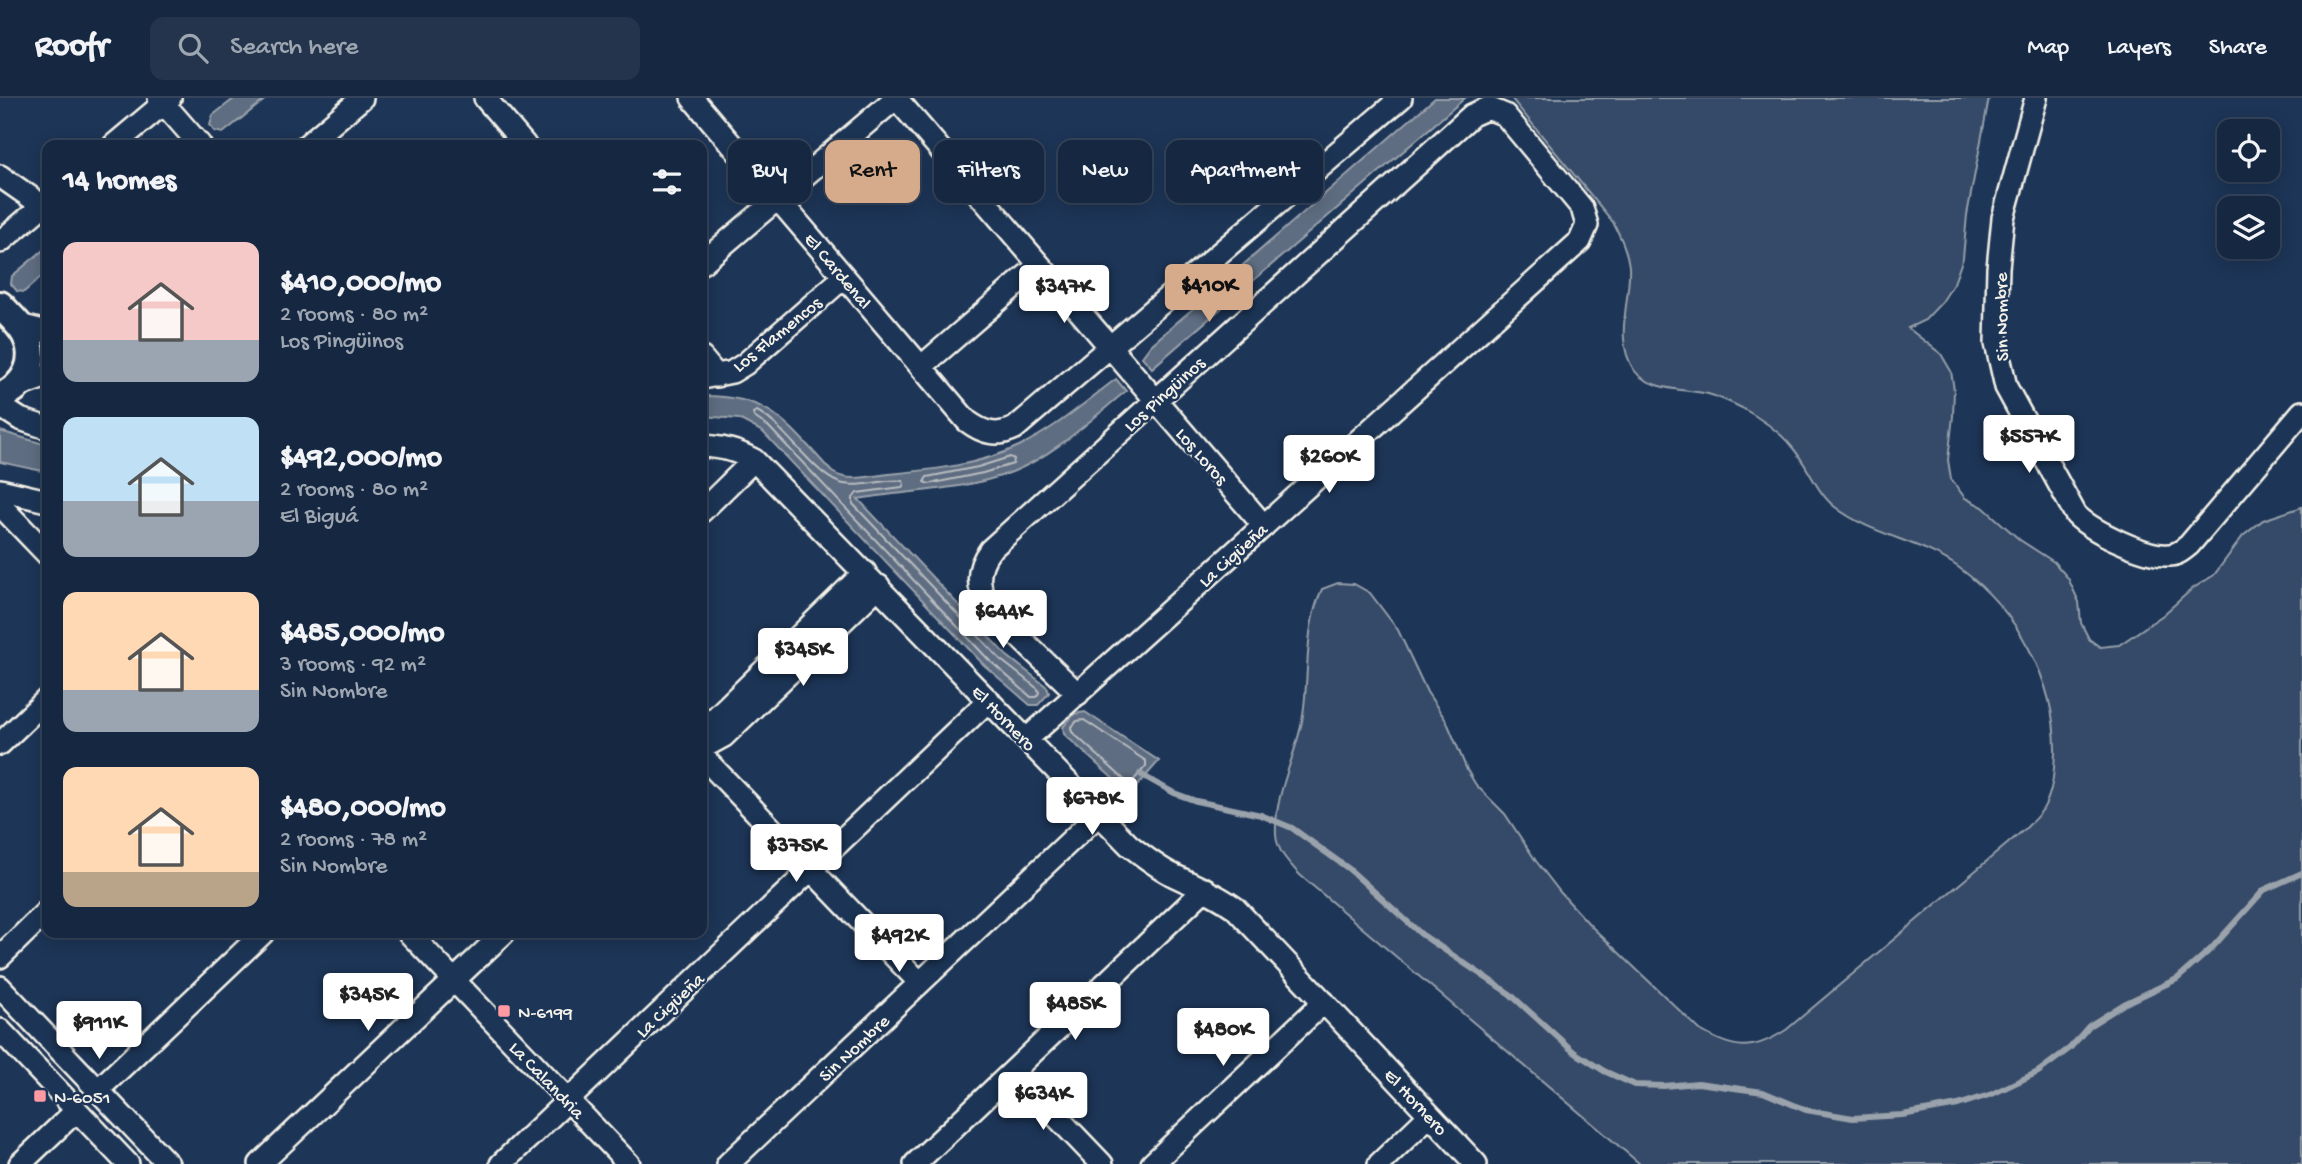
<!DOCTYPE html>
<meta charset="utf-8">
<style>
:root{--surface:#162841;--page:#23344c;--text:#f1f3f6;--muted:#9ea6b1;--line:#35445a;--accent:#d6ab8b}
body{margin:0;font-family:"Gochi Hand",sans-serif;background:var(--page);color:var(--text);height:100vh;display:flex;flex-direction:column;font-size:26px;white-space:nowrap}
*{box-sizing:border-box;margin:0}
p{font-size:23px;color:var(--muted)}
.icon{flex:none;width:38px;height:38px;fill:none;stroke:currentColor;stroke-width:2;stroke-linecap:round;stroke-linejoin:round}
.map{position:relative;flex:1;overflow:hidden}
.drawer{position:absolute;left:42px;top:42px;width:665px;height:798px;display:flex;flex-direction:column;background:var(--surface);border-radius:14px;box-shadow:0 4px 18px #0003,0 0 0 2px var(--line)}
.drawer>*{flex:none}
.hud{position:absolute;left:728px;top:42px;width:665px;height:63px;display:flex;gap:14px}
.tools{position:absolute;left:2217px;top:21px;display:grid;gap:14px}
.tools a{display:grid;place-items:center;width:63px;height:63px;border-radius:14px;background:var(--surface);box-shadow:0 4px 18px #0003,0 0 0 2px var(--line);font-size:35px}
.price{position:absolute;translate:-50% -60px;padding:0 16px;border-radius:7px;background:#fff;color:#222;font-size:23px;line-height:46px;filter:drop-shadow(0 2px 4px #0008)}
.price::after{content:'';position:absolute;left:50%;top:42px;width:21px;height:16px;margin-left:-10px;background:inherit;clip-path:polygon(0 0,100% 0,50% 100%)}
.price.active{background:var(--accent);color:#111}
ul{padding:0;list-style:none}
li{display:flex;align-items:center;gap:21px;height:175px;padding:0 21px}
li span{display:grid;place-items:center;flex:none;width:196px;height:140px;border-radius:14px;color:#555}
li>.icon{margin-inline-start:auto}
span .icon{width:84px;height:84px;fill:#fffc;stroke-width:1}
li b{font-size:30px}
h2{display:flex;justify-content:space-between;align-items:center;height:84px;padding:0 21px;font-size:30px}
.tag{padding:0 24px;border-radius:14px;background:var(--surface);box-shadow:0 4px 18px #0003,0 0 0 2px var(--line);font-size:24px;line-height:63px}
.tag.active{background:var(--accent);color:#111}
header{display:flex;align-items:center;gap:42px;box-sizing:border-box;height:98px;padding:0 35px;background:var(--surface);border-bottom:2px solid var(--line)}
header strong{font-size:33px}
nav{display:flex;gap:38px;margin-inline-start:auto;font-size:24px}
.search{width:490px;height:63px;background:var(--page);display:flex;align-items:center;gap:18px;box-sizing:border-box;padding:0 24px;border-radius:14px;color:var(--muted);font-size:26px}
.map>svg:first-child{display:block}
</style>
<header>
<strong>Roofr</strong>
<div class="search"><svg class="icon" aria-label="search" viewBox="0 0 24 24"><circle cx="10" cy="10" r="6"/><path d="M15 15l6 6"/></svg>Search here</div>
<nav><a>Map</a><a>Layers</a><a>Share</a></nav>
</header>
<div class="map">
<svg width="2302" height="1066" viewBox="0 0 2302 1066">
<rect width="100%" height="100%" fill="#1d3557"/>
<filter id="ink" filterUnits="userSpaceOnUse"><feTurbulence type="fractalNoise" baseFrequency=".0143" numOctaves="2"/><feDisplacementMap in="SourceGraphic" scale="14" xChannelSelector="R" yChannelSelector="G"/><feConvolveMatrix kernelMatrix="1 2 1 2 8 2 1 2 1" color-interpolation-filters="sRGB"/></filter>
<g filter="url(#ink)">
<!-- grass -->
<path fill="#354a67" stroke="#949ea8" stroke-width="2" d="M1511,0H1989L1967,117L1963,160L1954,185L1942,204L1925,222L1908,230L1941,256L1951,273L1954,292L1953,318L1948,362L1951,381L1965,400L1983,409L2020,442L2054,464L2068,480L2079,504L2081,525L2089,541L2100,549L2119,547L2163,517L2192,491L2214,477L2243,438L2263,422L2302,409V1066H1640L1300,777C1289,765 1277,753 1276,737C1274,696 1295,661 1302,623C1310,579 1303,533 1322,491L1338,485L1354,486L1370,495L1398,532L1427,594L1447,624L1467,672L1476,687L1505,716L1536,763L1560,794L1591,828L1700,932C1734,952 1752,954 1786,932L2025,731C2031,725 2038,718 2043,711C2053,694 2054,674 2055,655C2056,582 2017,512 1958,469C1920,442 1872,438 1835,409C1816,394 1808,367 1792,349C1779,333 1760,320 1742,310C1732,305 1719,299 1708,296C1685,291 1649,293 1634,272C1613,240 1631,203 1629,168C1627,152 1620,138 1613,124Z"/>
<!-- water -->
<path fill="#5e6d82" stroke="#9aa2ab" stroke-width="2" d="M235,0H267L223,35L214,33L210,27L213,17Z
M1435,0H1465L1152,270L1142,259L1151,247Z
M47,149V174L24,194L17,193L11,186L12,178Z
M1116,281L1126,293C1090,322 1055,357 1012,374C963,393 909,392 858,401L1006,557L1047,589L1049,595L1038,607H1030L984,567L763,334L739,321L702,318V298C772,297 788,327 832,374C848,385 871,378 889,376C932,372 980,367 1019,348C1055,331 1085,304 1116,281Z
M0,333L47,347V374L0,364Z
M1085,614L1159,663L1130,696L1064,636L1063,629L1074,616Z"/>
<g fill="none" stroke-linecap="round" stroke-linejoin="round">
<!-- shore -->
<path stroke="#b8bcbf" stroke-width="2" d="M757,313C786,328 817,382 844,386C863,390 884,380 903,383L904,387L902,389L857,395L853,400V406L1001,562L1038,591L1039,595L1036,599H1031L989,562L769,329L754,319L753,315Z
M1010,359L1014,361L1013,366L983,375L929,386L924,384L927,379L978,369Z
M1084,622L1146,663V668L1132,684H1127L1072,634L1071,630L1077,623Z"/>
<!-- stream -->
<path stroke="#9aa2ab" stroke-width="6" d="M1140,676L1174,695L1196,703L1261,717L1292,730L1349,771L1421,836L1510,896L1574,954L1604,973L1635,987L1664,988L1698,985L1763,994L1806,1012L1853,1020L1902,1017L1958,1007L1992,996L2038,974L2070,950L2089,928L2124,906L2177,881L2211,851L2264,792L2302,775"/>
<!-- minor casing -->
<g stroke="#f4f1e8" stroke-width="26">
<path id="minor" d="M159,0L200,47
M485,0L525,47
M692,0L967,323C983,335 997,339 1015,330L1401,0
M896,0L1264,428
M2036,0L2003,120L1998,170L1996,245L2006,289L2076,417C2092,433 2146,459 2169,457C2177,457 2183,452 2189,447L2302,314
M114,47L170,0
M307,47L362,0
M0,78L43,108
M0,144L47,104
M702,165L896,0
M19,227L47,234
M702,260L717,278
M921,269L1039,167
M702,280L732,274L745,266L844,179
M19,288L47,278
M0,308L20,321L47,330
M702,348C721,349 736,352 754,362L1129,747C1143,758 1156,768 1171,776C1193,787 1215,795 1235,810L1476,1066
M0,392L47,403
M0,407L47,456
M702,413L754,362
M702,637L710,625L865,474
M1027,641L1580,143L1587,127L1582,110L1505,17L1488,10L1472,17L990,452C975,472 977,492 991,512L1078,596
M0,646L47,601
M702,650L724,638L879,488
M702,658L920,885
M409,835L629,1066
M0,859L47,813
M0,889L168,1066
M0,932L128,1066
M1013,973L1102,1066
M98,992L263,835
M20,1066L77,1012
M260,1066L504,835
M501,1066L989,602
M728,1066L1099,716
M915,1066L1205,791
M1152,1066L1324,904
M1379,1066L1430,1017"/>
</g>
<!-- tertiary casing -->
<g stroke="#f4f1e8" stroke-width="32">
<path id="tertiary" d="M0,207C8,216 19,225 25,236C39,261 26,289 0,298"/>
</g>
<!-- minor -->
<use href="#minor" stroke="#1d3557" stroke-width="21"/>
<!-- tertiary -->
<use href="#tertiary" stroke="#1d3557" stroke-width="26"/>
</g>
</g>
<!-- markers -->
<g fill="#ff9aa2" stroke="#1d3557" stroke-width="2.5">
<rect x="497" y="906" width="14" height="14" rx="3.5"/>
<rect x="33" y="991" width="14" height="14" rx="3.5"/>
</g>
<g text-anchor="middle" stroke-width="5" stroke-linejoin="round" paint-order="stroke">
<!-- street labels -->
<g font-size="19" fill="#f4f1e8" stroke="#1d3557">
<text transform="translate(839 172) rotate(50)" y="7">El Cardenal</text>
<text transform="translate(2000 219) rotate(-91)" y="7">Sin Nombre</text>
<text transform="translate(776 235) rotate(-39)" y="7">Los Flamencos</text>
<text transform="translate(1163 295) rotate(-42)" y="7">Los Pingüinos</text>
<text transform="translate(1203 357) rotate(49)" y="7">Los Loros</text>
<text transform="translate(1232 456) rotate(-42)" y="7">La Cigüeña</text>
<text transform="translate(1005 619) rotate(46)" y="7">El Hornero</text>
<text transform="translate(669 906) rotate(-43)" y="7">La Cigüeña</text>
<text transform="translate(853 949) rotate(-43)" y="7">Sin Nombre</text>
<text transform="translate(548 981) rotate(46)" y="7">La Calandria</text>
<text transform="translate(1417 1003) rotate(47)" y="7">El Hornero</text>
</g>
<!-- poi labels -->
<g font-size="19" fill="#f4f1e8" stroke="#1d3557" text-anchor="start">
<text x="518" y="920">N-6199</text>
<text x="54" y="1005">N-6051</text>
</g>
</g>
</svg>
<div class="tools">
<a><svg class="icon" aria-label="locate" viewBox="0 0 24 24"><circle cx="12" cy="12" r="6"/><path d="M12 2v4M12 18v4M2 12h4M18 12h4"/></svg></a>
<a><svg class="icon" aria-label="layers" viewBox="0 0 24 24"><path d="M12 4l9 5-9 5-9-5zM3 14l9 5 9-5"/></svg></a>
</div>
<b class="price active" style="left:1209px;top:226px">$410K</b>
<b class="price" style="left:1064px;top:227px">$347K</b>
<b class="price" style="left:2029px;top:377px">$557K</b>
<b class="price" style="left:1329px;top:397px">$260K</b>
<b class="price" style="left:1003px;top:552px">$644K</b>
<b class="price" style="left:803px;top:590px">$345K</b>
<b class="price" style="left:1092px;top:739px">$678K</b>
<b class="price" style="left:796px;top:786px">$375K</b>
<b class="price" style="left:899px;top:876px">$492K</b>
<b class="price" style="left:368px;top:935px">$345K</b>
<b class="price" style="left:1075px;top:944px">$485K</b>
<b class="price" style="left:99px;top:963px">$911K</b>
<b class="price" style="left:1223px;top:970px">$480K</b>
<b class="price" style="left:1043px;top:1034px">$634K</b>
<div class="hud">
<a class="tag">Buy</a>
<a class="tag active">Rent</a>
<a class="tag">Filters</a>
<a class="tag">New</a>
<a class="tag">Apartment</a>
</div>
<section class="drawer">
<h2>14 homes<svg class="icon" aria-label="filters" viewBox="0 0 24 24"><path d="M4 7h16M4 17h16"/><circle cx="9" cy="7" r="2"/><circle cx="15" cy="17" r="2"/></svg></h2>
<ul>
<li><span style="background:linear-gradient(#f6c9c9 70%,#9aa5b1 0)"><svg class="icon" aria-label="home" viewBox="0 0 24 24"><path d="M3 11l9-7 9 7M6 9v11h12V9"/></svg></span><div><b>$410,000/mo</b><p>2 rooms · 80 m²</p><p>Los Pingüinos</p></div></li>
<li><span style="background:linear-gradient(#bfe0f5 60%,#9aa5b1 0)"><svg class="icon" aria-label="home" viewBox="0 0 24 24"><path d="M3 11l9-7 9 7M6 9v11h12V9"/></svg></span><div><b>$492,000/mo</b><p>2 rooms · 80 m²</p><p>El Biguá</p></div></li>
<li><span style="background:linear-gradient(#ffd9b3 70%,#9aa5b1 0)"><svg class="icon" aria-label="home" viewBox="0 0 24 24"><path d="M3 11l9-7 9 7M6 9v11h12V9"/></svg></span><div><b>$485,000/mo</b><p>3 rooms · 92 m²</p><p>Sin Nombre</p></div></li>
<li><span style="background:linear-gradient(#ffd9b3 75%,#b9a48a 0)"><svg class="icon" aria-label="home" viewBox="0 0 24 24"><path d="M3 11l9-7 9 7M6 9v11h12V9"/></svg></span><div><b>$480,000/mo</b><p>2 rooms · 78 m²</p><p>Sin Nombre</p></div></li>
</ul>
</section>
</div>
